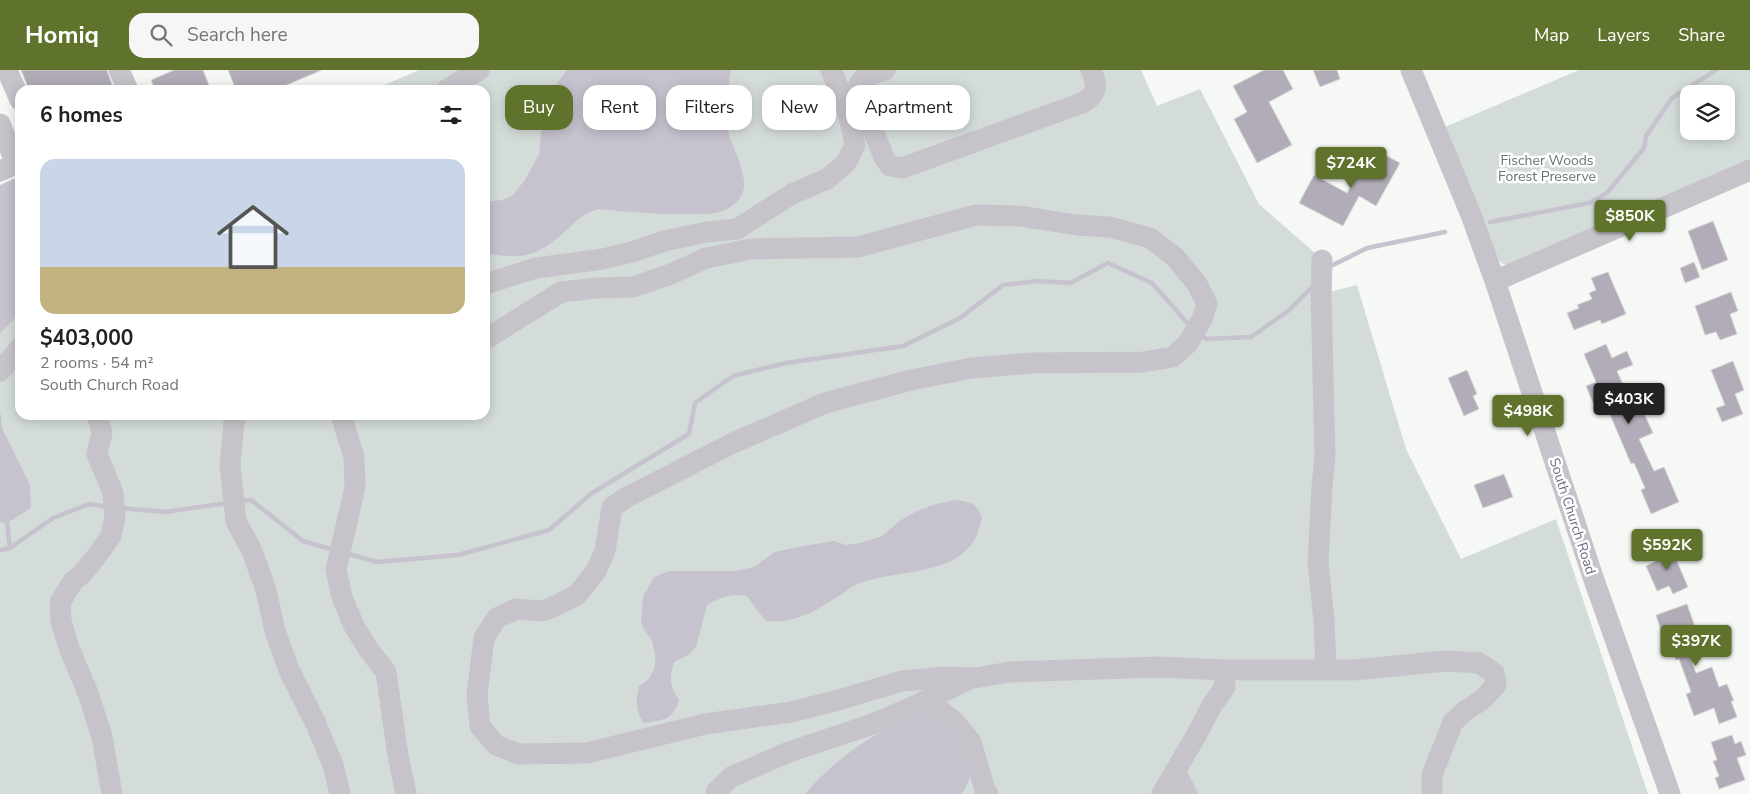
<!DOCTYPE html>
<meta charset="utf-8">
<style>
:root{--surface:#fff;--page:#f6f6f6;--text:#202124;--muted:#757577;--line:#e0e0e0;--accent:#5f732c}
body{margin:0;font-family:"Nunito Sans",sans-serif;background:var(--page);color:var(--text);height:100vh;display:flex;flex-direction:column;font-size:19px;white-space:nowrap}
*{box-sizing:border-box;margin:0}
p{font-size:16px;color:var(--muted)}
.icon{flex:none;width:28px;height:28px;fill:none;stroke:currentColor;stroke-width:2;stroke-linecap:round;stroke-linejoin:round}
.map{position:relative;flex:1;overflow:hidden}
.drawer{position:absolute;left:15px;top:15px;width:475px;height:335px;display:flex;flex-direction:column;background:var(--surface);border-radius:15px;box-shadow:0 2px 12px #0003}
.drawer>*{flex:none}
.guide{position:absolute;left:505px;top:15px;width:475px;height:45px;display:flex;gap:10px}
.tools{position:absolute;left:1680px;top:15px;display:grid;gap:10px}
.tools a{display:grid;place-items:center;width:55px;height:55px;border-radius:10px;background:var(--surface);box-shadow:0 2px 12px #0003;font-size:25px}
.price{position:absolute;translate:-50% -42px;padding:0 11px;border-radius:5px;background:var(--accent);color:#fff;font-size:16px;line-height:32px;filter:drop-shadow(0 1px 2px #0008)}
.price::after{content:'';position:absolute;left:50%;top:30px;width:15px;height:11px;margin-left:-8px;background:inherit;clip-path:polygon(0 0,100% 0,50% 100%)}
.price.current{background:#222;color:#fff}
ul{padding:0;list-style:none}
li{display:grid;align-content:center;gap:10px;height:265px;padding:0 25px}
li+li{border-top:1px solid var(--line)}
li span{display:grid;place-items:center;height:155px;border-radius:15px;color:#555}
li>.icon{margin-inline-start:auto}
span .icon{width:90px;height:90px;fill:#fffc;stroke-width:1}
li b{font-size:21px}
h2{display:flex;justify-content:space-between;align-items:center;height:60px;padding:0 25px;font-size:21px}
.tag{padding:0 18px;border-radius:15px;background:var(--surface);box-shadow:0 2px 12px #0003;font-size:18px;line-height:45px}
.tag.current{background:var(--accent);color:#fff}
header{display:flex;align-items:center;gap:30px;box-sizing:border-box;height:70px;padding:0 25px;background:var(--accent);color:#fff}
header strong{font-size:24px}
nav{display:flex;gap:28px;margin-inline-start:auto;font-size:18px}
.search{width:350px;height:45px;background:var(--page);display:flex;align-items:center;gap:12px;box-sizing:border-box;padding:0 18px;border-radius:15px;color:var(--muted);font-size:19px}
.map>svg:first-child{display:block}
</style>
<header>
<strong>Homiq</strong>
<div class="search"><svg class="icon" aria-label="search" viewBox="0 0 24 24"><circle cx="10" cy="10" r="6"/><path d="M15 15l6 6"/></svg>Search here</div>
<nav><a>Map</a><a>Layers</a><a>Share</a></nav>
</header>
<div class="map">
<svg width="1750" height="724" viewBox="0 0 1750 724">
<rect width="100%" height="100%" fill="#f5f8f5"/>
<!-- green -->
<path fill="#d4dcda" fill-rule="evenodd" d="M419,0H1141L1157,36L1200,19L1259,134L1315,183L1317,225L1357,215L1406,379L1461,489L1556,449L1648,724H0V182L20,173V345H485V20H373Z
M1579,0H1750V95L1513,196L1503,194L1495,187L1445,57ZM1689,24H1726V61H1689Z"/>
<!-- water -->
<path fill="#c6c2ce" d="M567,0H731C728,20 724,41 728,61C733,79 745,98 744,117C743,128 732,138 722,141C712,145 701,144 691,144C660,145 630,142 599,139C586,142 579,148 570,157C539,185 527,191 485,183V132L502,130L512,126L525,110L539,84L543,42L548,26Z
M20,106V243L0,263V115Z
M0,338L2,358L30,415L31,438L7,453L0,452Z
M956,430C971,432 976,433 982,447C979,461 975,474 963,483C936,506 885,501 853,516C849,519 845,522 840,525C816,541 795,554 766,551L756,539L747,526C731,523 720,528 707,535L696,577L688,585L674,592C669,607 670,618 679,630C673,650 663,650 644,653C635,642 636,629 639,616L649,609L655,597V583L652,571L643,558L641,550L643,527L654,507L669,501H735L754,497L775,482L798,477L834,471L846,475L860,473L882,466L901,450L917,441L936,434Z
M912,646H934L963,673L970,699L969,710L965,719L961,724H805C835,689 871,665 912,646Z"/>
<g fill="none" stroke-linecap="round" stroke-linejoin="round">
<!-- stream -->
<path stroke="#c6c2ce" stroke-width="4.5" d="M1490,152L1589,133L1607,123L1644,78L1646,66L1672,28L1716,0
M1333,195L1367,178L1445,162
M1200,264L1206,269L1251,267L1288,241L1310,219
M241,431L251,430L303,471L335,480
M119,438L165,442L228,433
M10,478L53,448L89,434L109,437
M0,480L10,478L7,453
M345,483L377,492L458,485L549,460L592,423L689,364L695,333L733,306L786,293L903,276L960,248L1003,215L1037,211L1070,213L1108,193L1152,213L1190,256"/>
</g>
<!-- building -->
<path fill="#b2acb8" stroke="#d7d9d7" d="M21,0H107L114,20H29Z
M174,0H203L211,20H155L151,10Z
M228,0H322L275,20H236Z
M1264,0H1283L1293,19L1269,32L1292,75L1257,93L1234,49L1247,42L1233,16Z
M1313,0H1337L1340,9L1320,17Z
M1372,78L1400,93L1376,136L1359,126L1343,156L1299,133L1314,105L1347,123Z
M1713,151L1728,190L1702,200L1688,161Z
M1694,192L1700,207L1685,213L1680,198Z
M1608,202L1626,244L1602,254L1600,250L1574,260L1567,243L1579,238L1577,235L1592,229L1589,223L1596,220L1591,208Z
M1731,222L1738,241L1730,244L1737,264L1720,270L1716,262L1705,265L1695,236Z
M1606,274L1612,288L1627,281L1633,295L1617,301L1636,345L1643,341L1653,363L1639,369L1654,401L1664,397L1679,432L1651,444L1641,420L1645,418L1634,393L1631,394L1603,328L1593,333L1586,316L1596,312L1584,284Z
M1733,291L1744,320L1735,324L1743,344L1722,352L1716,338L1725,335L1711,300Z
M1467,300L1477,324L1473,326L1479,339L1464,346L1448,308Z
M1504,404L1513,427L1483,438L1474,415Z
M1670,475L1688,517L1673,524L1669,516L1657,521L1646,496L1658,490L1654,481Z
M1687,534L1699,568L1685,573L1696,603L1712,597L1719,617L1727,614L1734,631H1731L1737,647L1719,654L1714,638L1694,646L1686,624L1691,622L1679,589L1676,590L1664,560L1661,561L1656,545Z
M1732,665L1735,674L1741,671L1746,685L1737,688L1745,710L1719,719L1715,708L1719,706L1713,691L1717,690L1711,672Z"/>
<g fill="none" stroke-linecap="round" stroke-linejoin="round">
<!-- minor -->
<path stroke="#c7c3ca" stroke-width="21" d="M7,0L20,30
M119,0L128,20
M885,0C871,5 858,6 857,23L885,89L890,96L902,98L1082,33C1098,24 1098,16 1091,0
M1411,0L1471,145L1495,211L1594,510L1670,724
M446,20L479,0
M0,54L16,94L0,101
M1322,190L1321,224L1325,387L1322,416L1318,493L1324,550L1326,600
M1495,211L1750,100
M485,214L536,198L603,189L632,182L664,171L707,162L737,159L792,124L827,109L846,93L855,75L847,38L831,0
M485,267H489L561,222L597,218L633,217L671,204L706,188L751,179L858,177L976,145L1020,146L1077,155L1110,157L1150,168L1175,187L1197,214L1207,234L1202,249L1188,273L1173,287L1143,292L1033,293L972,298L911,310L825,333L733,373L627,427L612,437L605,481L596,501L577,525L551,538L541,541L516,539L497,548L484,568L477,625L480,656L496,675L518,684L587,683L705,654L791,642L835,631L902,611L945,607L975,608L1010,602L1159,597L1224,600H1354L1446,591L1479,593L1494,603L1496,615L1483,629L1465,641L1453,652L1432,705V724
M0,301L20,278
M97,345L102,363L97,384L113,423L115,447L111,466L96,487L81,505L74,510L60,532L61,551L69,578L88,623L102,667L112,724
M237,345L234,352L230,395L236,451L252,481L266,520L275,561L289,600L316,654L333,695L340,724
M341,345L354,387L355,417L336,500L342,527L354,556L369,580L386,602L398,686L406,724
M916,636L938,639L955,652L971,672L985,720L988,724
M1175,701L1187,724
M716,724L717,721L731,707L789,682L870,655L913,637L969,609
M1162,724L1197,664L1212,635L1225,617L1224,600"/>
</g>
<g text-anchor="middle" stroke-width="5" stroke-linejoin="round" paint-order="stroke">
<!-- park labels -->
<g font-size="14" fill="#637773" stroke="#fff">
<text x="1547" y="95">Fischer Woods<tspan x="1547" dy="16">Forest Preserve</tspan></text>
</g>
<!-- street labels -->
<g font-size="14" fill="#766984" stroke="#fff">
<text transform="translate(1573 446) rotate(72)" y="5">South Church Road</text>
</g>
</g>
</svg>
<div class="tools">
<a><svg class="icon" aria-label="layers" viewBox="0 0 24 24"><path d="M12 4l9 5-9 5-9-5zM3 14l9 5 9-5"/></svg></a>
</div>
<b class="price" style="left:1351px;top:119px">$724K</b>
<b class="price" style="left:1630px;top:172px">$850K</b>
<b class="price current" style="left:1629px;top:355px">$403K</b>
<b class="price" style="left:1528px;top:367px">$498K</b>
<b class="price" style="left:1667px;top:501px">$592K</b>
<b class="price" style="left:1696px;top:597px">$397K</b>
<div class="guide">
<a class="tag current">Buy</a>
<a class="tag">Rent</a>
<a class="tag">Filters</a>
<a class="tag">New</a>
<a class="tag">Apartment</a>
</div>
<section class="drawer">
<h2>6 homes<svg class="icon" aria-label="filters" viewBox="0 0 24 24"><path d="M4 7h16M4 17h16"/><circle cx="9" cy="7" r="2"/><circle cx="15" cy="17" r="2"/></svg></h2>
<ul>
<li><span style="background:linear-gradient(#c9d6e8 70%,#c2b280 0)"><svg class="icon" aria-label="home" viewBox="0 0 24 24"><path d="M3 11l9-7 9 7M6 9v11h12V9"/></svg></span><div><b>$403,000</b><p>2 rooms · 54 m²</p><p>South Church Road</p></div></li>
</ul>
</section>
</div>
